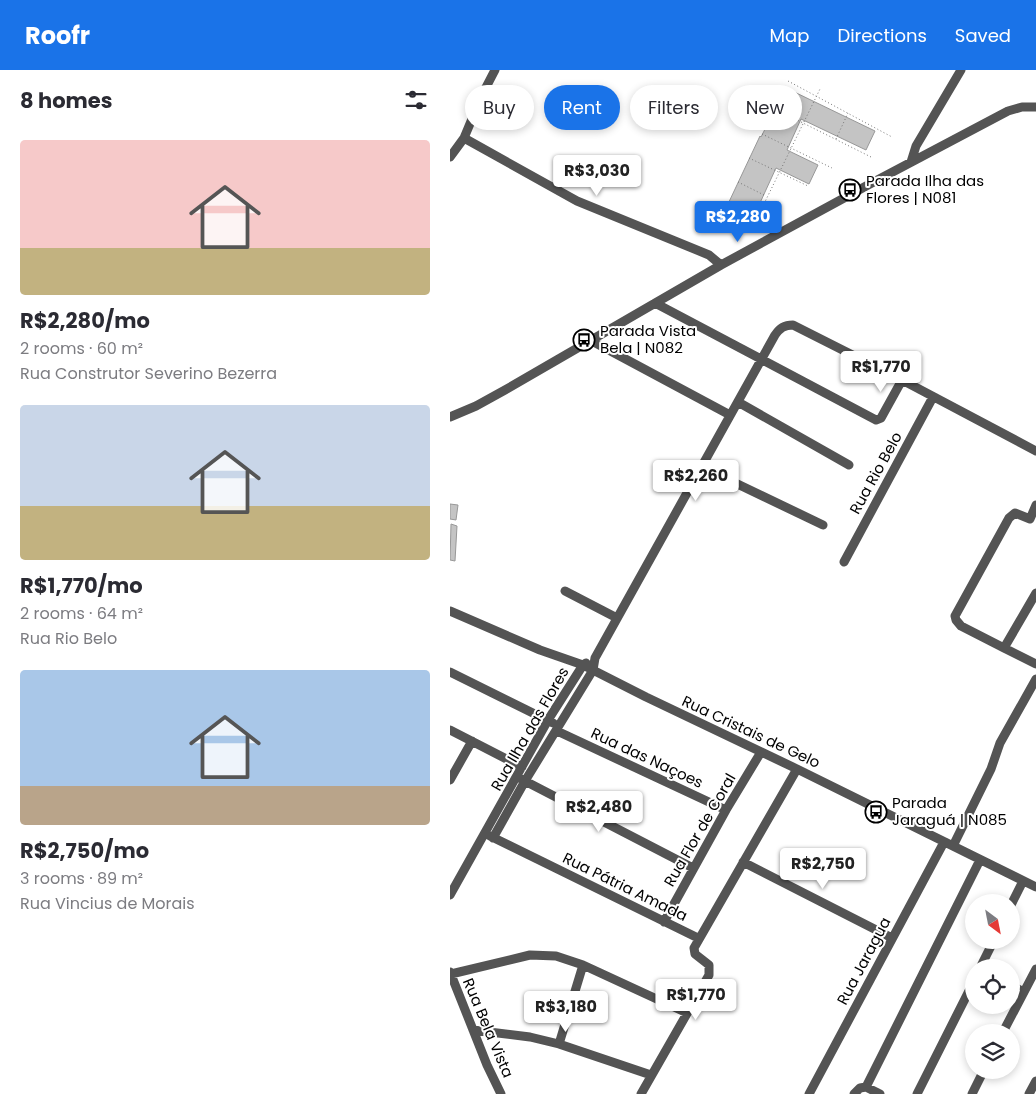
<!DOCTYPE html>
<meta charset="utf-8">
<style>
:root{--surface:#fff;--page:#f7f7f7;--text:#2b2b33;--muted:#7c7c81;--accent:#1a73e8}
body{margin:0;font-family:Poppins,sans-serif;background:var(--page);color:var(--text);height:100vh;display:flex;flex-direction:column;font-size:19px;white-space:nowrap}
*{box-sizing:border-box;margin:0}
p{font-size:16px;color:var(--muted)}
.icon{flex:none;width:28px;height:28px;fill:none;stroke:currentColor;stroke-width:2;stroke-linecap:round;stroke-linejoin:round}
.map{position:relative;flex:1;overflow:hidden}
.side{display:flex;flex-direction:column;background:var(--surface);width:450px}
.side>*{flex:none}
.guide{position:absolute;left:15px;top:15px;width:475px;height:45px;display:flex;gap:10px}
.needle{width:32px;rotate:148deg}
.fabs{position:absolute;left:515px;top:824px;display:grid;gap:10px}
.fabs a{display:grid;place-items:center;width:55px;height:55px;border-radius:50%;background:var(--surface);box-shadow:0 2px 8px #0003;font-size:25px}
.price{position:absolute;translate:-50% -42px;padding:0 11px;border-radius:5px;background:#fff;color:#222;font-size:16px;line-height:32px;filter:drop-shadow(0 1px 2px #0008)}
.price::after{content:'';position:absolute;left:50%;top:30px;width:15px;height:11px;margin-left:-8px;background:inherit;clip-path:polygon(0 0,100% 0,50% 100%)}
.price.current{background:var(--accent);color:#fff}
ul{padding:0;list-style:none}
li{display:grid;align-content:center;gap:10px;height:265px;padding:0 20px}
li span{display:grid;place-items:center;height:155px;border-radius:5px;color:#555}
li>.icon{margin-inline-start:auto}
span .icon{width:90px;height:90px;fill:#fffc;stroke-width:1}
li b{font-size:21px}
h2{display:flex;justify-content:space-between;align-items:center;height:60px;padding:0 20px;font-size:21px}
.chip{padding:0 18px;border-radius:22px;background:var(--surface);box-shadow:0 2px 8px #0003;font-size:18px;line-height:45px}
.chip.current{background:var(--accent);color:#fff}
header{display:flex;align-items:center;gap:30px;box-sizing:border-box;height:70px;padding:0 25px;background:var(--accent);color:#fff}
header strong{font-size:24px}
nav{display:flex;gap:28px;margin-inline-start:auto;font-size:18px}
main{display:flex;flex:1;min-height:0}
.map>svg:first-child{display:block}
</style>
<header>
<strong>Roofr</strong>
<nav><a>Map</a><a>Directions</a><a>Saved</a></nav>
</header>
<main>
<section class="side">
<h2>8 homes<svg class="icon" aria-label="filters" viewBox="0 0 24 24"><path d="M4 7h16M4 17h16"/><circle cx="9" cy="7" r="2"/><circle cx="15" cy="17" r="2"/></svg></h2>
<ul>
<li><span style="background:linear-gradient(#f6c9c9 70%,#c2b280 0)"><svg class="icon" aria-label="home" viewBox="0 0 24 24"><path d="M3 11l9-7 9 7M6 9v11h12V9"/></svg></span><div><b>R$2,280/mo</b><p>2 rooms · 60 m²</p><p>Rua Construtor Severino Bezerra</p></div></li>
<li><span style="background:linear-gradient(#c9d6e8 65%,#c2b280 0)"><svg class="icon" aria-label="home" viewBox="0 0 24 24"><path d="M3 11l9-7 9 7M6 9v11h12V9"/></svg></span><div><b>R$1,770/mo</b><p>2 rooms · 64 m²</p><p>Rua Rio Belo</p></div></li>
<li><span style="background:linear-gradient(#a9c7e8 75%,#b9a48a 0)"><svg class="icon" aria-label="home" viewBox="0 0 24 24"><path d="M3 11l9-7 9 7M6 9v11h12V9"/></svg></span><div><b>R$2,750/mo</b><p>3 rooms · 89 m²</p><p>Rua Vincius de Morais</p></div></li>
</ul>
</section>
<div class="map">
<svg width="586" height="1024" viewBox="0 0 586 1024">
<rect width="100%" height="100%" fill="#fff"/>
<!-- building -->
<path fill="#c4c4c4" stroke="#989898" d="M336,18L425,61L416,80L351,49L337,80L368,95L359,114L326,98L304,146L278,134L310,66L311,67Z
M0,434L8,435L6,450L0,449Z
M1,454L7,456L5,491L0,490Z"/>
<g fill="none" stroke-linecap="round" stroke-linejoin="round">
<!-- path -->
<path stroke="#767676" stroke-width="1" stroke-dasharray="1 2.5" stroke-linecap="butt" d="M338,11L442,67
M323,38L423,88
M312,64L382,98
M386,69L398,43
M299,88L358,116
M288,112L316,126
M311,140L370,19"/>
<!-- lane -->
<path stroke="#545454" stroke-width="4.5" d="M561,913L575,920"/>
<!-- street -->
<path stroke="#545454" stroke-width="9" d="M14,68L127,131L259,185L271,195
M0,87L14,68L32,25L45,0
M461,92L466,76L511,0
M205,233L426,350L431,348L452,310
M140,270L280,345
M288,332L399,395
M0,347L26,336L55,320L271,195L418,115L558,41L572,37H586
M252,397L373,455
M394,492L483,327
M115,521L167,548
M586,523L554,578L586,594
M0,541L90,580L133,595L196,627L347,699L586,817
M554,578L511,556L506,550L505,546L559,448L565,443L580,449L586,435
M0,602L103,653
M0,660L72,697
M107,661L276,740
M71,709L243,798
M0,710L22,671
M40,766L248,868
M43,768L75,711L143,600L145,588L325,265C330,258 334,255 343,255L452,310L586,381
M503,776L541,699L550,673L586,609
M293,792L442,868
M0,825L98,650L133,595L136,593
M561,835L573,811
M214,852L276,740L311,682
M530,898L544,870
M0,902L37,995L51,1024
M1,904L80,885L106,886L133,895L237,943
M23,960L80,967L109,974L201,1005
M553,962L586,899
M109,974L133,895
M416,1017L430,1024
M191,1024L259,905V895L245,884L244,878L347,699
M359,1024L494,772
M404,1024L410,1018L416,1017L530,790
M467,1024L524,911
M522,1024L534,1000
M579,1024L586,1011"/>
</g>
<!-- icons -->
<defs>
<g id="bus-ring" transform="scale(1.125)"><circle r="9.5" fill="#fff" stroke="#000" stroke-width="1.5"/><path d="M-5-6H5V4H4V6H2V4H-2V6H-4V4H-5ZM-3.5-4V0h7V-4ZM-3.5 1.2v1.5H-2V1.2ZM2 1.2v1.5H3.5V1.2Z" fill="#000"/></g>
</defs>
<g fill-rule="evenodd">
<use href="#bus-ring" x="400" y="120"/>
<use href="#bus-ring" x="134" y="270"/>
<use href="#bus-ring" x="426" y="742"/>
</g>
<g text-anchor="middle" stroke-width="4" stroke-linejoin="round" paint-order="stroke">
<!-- poi labels -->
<g font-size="15" fill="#000" stroke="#fff" text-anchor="start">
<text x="416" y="116">Parada Ilha das<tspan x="416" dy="17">Flores | N081</tspan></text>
<text x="150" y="266">Parada Vista<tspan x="150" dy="17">Bela | N082</tspan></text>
<text x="442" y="738">Parada<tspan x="442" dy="17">Jaraguá | N085</tspan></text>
</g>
<!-- street labels -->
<g font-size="15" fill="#000" stroke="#fff">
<text transform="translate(426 403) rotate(-61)" y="5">Rua Rio Belo</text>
<text transform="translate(80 659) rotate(-60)" y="5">Rua Ilha das Flores</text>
<text transform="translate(301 662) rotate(25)" y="5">Rua Cristais de Gelo</text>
<text transform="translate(197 688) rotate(25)" y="5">Rua das Naçoes</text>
<text transform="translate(250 760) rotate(-60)" y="5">Rua Flor de Coral</text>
<text transform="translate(175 817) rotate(26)" y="5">Rua Pátria Amada</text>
<text transform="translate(414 891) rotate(-62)" y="5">Rua Jaragua</text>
<text transform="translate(38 958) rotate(67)" y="5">Rua Bela Vista</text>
</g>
</g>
</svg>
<div class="fabs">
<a><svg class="needle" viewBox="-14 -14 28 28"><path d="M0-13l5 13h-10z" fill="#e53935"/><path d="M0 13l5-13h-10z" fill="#7c7c81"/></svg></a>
<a><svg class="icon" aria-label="locate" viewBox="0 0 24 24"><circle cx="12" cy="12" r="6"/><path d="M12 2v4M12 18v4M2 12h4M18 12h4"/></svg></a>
<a><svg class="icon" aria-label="layers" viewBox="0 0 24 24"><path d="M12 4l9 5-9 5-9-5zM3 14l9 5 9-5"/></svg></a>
</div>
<b class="price" style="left:147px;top:127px">R$3,030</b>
<b class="price current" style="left:288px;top:173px">R$2,280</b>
<b class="price" style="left:431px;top:323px">R$1,770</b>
<b class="price" style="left:246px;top:432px">R$2,260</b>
<b class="price" style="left:149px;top:763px">R$2,480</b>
<b class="price" style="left:373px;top:820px">R$2,750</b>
<b class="price" style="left:246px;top:951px">R$1,770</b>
<b class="price" style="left:116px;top:963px">R$3,180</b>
<div class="guide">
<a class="chip">Buy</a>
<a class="chip current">Rent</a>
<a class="chip">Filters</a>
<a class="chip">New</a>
</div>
</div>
</main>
